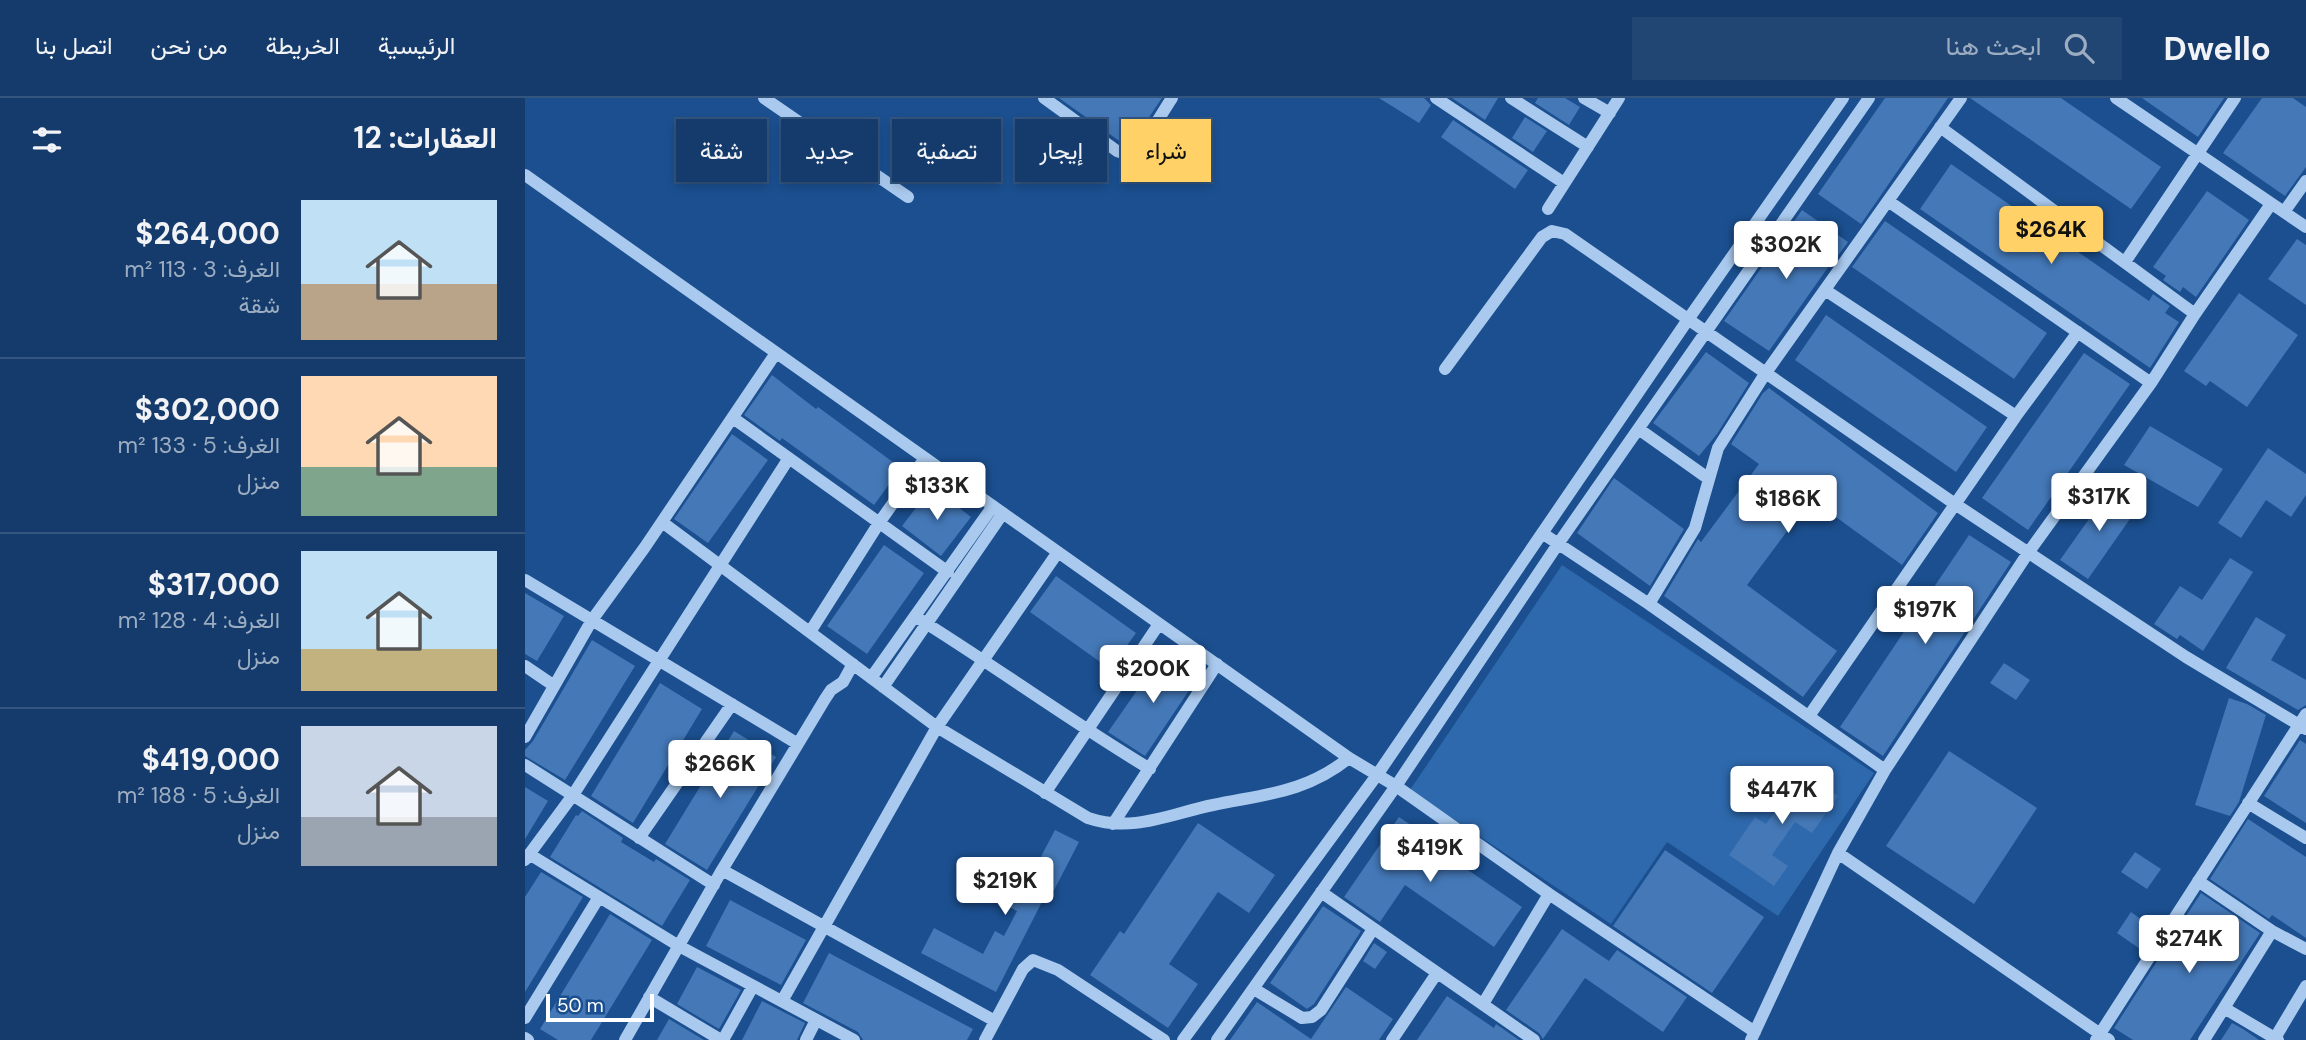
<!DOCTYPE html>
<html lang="ar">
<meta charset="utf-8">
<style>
:root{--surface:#143b6b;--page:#214673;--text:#f1f3f6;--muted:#9dadc1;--line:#33557e;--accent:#ffd166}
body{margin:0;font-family:"DM Sans",Vazirmatn,sans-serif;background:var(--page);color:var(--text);direction:rtl;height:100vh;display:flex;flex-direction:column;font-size:26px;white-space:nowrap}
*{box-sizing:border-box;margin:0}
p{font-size:23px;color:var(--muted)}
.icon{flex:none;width:38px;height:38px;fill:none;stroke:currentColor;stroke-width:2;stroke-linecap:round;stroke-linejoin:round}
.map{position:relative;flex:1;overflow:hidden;direction:ltr}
.drawer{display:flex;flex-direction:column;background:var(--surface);width:525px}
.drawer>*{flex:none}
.guide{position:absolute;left:21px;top:21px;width:665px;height:63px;direction:rtl;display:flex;gap:14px}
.scale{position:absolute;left:21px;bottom:18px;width:108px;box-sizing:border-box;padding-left:7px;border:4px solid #fff;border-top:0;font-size:19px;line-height:24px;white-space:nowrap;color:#fff;-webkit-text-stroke:5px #1b4f8f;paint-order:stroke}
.price{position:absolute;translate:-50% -60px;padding:0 16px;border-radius:7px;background:#fff;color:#222;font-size:23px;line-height:46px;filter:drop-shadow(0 2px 4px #0008)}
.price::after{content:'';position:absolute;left:50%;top:42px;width:21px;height:16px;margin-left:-10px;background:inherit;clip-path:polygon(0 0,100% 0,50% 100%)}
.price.selected{background:var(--accent);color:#111}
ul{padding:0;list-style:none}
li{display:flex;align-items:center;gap:21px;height:175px;padding:0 28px}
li+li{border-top:2px solid var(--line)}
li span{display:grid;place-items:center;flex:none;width:196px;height:140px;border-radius:0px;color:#555}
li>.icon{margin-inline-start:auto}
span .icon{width:84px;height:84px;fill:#fffc;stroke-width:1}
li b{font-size:30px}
h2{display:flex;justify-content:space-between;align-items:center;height:84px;padding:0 28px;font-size:30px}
.chip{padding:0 24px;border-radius:0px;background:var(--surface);box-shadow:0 4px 10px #0003,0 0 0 2px var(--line);font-size:24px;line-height:63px}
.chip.selected{background:var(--accent);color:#111}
header{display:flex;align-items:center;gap:42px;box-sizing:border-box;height:98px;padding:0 35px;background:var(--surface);border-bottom:2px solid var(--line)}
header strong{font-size:33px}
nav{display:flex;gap:38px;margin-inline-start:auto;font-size:24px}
.search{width:490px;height:63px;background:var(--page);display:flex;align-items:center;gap:18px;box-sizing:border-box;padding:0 24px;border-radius:0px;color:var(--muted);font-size:26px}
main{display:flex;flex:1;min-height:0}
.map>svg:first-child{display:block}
</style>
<header>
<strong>Dwello</strong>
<div class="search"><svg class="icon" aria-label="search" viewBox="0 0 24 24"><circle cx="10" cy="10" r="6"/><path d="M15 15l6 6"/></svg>ابحث هنا</div>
<nav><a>الرئيسية</a><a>الخريطة</a><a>من نحن</a><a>اتصل بنا</a></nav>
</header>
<main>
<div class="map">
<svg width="1781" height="942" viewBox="0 0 1781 942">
<rect width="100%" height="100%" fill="#1b4f8f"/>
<!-- green -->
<path fill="#2e69ad" d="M1037,467L1349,675L1253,818L1142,744L1086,826L885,692Z"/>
<!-- building -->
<path fill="#4478b7" d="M534,0H637L612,37L600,47Z
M854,0H899L906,7L894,25Z
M927,0H973L960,22Z
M1013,0H1040L1055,9L1044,27L1010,5Z
M1360,0H1423L1336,126L1293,96Z
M1445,0H1536L1636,69L1606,111Z
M1617,0H1699L1673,39Z
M1737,0H1768L1781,9V69L1760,98L1698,55Z
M1000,19L1022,33L1008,54L987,40Z
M928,22L1003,72L990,91L916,39Z
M1426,66L1624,203L1628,196L1645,208L1640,215L1654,224L1625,270L1395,111Z
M1682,93L1724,122L1671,199L1658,189L1655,194L1638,182L1641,178L1628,169Z
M1277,112L1323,144L1312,159L1311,158L1244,253L1199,223Z
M1360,123L1522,235L1489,281L1327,169Z
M1772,141L1781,147V207L1743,181Z
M1714,195L1773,237L1722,309L1685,283L1681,288L1659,273Z
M1301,217L1462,329L1431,374L1270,262Z
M1181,254L1224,285L1192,336L1174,358L1128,325Z
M1559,255L1605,286L1503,432L1457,400Z
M247,277L291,311L293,309L376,370L349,407L257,340L255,343L219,317Z
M1244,290L1413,415L1377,467L1286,401L1222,487L1312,553L1278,599L1139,498L1173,441L1176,444L1234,366L1206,346L1238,295Z
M1625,328L1698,371L1673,409L1599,367Z
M207,336L243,362L183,445L149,421Z
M1743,350L1781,376V397L1766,419L1741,402L1716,440L1693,425Z
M1089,380L1159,431L1125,488L1052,435Z
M407,389L446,419L416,458L377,428Z
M1586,390L1614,408L1563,481L1535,462Z
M1444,437L1486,464L1358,658L1315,629Z
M359,447L399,475L342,556L302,528Z
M1705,460L1728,474L1678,553L1655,537L1652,541L1629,526L1655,488L1677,502Z
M531,478L611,535L585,571L505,514Z
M0,495L39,518L12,563L0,556Z
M1731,519L1761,537L1746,562L1781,582V607L1773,612L1701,570Z
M67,542L110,568L40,682L0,658V652L8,643Z
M638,555L673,579L620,658L583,634Z
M1479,565L1505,582L1491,602L1465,585Z
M135,585L177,611L108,725L66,698Z
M1704,600L1722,606L1741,617L1714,704L1705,718L1670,707Z
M209,633L251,659L182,772L140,746Z
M1775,642L1781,646V725L1739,698Z
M1424,653L1512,710L1449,806L1361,748Z
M1277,674L1313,698L1287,735L1270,724L1247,757L1263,768L1249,788L1204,757L1230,719L1241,726L1255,706L1242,698L1251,686L1263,694Z
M0,689L23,703L0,741Z
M57,713L98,740L96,744L129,764L131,761L165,782L137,828L25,759L51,717L53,718Z
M874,719L911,744L908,748L997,809L969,849L880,787L855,824L819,799Z
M1723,721L1781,759V840L1747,817L1744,821L1685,781Z
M673,725L750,777L724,815L693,794L644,866L673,886L643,930L565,877L595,833L599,836Z
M530,732L554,744L527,796L522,794L471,894L396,855L409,830L458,856L470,833L479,838L492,813L457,795L471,769L502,785Z
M1140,752L1239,819L1187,895L1088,828Z
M1610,754L1636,771L1622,791L1596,774Z
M16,774L58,799L0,894V799Z
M1676,795L1735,835L1665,942H1608L1589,930Z
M205,802L281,842L256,887L181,848Z
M798,808L836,833L789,906L782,911L745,885Z
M1606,814L1631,832L1618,853L1592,835Z
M85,816L127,842L66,942H33L15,931Z
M1037,831L1084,863L1092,852L1162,899L1138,934L1060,880L1018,941L1014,935L981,912Z
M849,845L862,854L850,871L838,863Z
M304,855L448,931L442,942H338L333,934L278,905Z
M172,869L216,892L194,931L152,906Z
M821,889L868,921L854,942H705L732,904L786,941Z
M922,898L969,930L971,926L994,942H892Z
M237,903L280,925L272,942H217Z
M144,921L179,942H132Z
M1707,925L1718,931L1734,942H1696Z"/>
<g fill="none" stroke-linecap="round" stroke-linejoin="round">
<!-- minor -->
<path stroke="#a9c9ee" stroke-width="12" d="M239,0L383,99
M519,0L592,53L601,56C619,50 636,16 647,0
M911,0L1039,85
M986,0L1063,49
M1059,0L1085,15
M1591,0L1781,129
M1415,29L1670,216
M0,77L824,660L871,688L1024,796L1230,934
M1363,103L1626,285
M1023,111L1094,0
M1759,114L1781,83
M1600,164L1710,0
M1300,192L1491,318
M920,271L1017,139L1027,133L1040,136L1430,406L1661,559L1781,631
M208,320L423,474
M1115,332L1184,381
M137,424L412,629L563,720C608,735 644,716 688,707C740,696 780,695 824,660
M1017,435L1124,506L1360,672
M0,482L273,646
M1124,506L1170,430L1193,350L1240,276L1436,0
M391,519C470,568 545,623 625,671
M285,534L354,425L400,360
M0,568L28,587
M346,580L468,408
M358,589L478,415
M1284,618L1491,318L1553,234
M0,639L67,522L120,449L251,255
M0,667L189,787
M520,695L634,526
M1723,705L1781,740
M588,726L692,566
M114,740L207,606
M1313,755L1584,942
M4,756L154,848L329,942
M0,762L48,697L264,360
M197,772L470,923
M1673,783L1747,833L1781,851
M796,794L1009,942
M729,891L777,920L787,919L796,912L848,831
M124,899L196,942
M257,903L412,629L533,454
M958,906L1024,796
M1699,910L1747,833
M0,920L74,799
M0,940L3,942
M1750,940L1781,888
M100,942L197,772L300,601L306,592L318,584L328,566
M198,942L228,888
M281,942L291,922
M460,942L498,871L508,862L533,872L639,942
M658,942L852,677L1162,223L1318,0
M692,942L871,688L1033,446L1344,0
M867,942L912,875
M1226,942L1313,755L1360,672L1503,455L1626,285L1670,216L1746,106
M1571,942L1781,616
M1679,942L1699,910L1753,942"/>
</g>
</svg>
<div class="scale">50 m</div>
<b class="price selected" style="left:1526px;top:168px">$264K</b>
<b class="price" style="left:1261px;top:183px">$302K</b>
<b class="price" style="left:412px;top:424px">$133K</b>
<b class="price" style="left:1574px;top:435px">$317K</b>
<b class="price" style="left:1263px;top:437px">$186K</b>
<b class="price" style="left:1400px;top:548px">$197K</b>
<b class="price" style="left:628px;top:607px">$200K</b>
<b class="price" style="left:195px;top:702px">$266K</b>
<b class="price" style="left:1257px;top:728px">$447K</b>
<b class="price" style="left:905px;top:786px">$419K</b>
<b class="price" style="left:480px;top:819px">$219K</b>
<b class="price" style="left:1664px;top:877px">$274K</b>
<div class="guide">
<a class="chip selected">شراء</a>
<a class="chip">إيجار</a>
<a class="chip">تصفية</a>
<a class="chip">جديد</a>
<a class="chip">شقة</a>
</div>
</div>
<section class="drawer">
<h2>العقارات: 12<svg class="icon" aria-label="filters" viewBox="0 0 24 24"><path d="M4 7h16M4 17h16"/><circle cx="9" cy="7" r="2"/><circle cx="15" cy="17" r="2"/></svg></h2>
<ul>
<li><span style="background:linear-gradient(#bfe0f5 60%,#b9a48a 0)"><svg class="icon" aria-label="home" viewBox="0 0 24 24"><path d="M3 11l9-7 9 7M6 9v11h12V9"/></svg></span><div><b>$264,000</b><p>الغرف: 3 · 113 m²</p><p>شقة</p></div></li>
<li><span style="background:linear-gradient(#ffd9b3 65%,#7fa58c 0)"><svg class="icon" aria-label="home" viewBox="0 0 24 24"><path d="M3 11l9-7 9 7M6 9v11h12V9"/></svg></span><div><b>$302,000</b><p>الغرف: 5 · 133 m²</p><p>منزل</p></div></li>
<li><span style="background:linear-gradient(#bfe0f5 70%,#c2b280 0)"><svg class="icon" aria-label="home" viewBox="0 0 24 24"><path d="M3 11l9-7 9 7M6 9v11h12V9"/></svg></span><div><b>$317,000</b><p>الغرف: 4 · 128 m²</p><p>منزل</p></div></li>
<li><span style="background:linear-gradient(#c9d6e8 65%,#9aa5b1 0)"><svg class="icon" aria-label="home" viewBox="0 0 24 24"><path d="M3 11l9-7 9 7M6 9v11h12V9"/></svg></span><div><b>$419,000</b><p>الغرف: 5 · 188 m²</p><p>منزل</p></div></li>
</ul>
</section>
</main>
